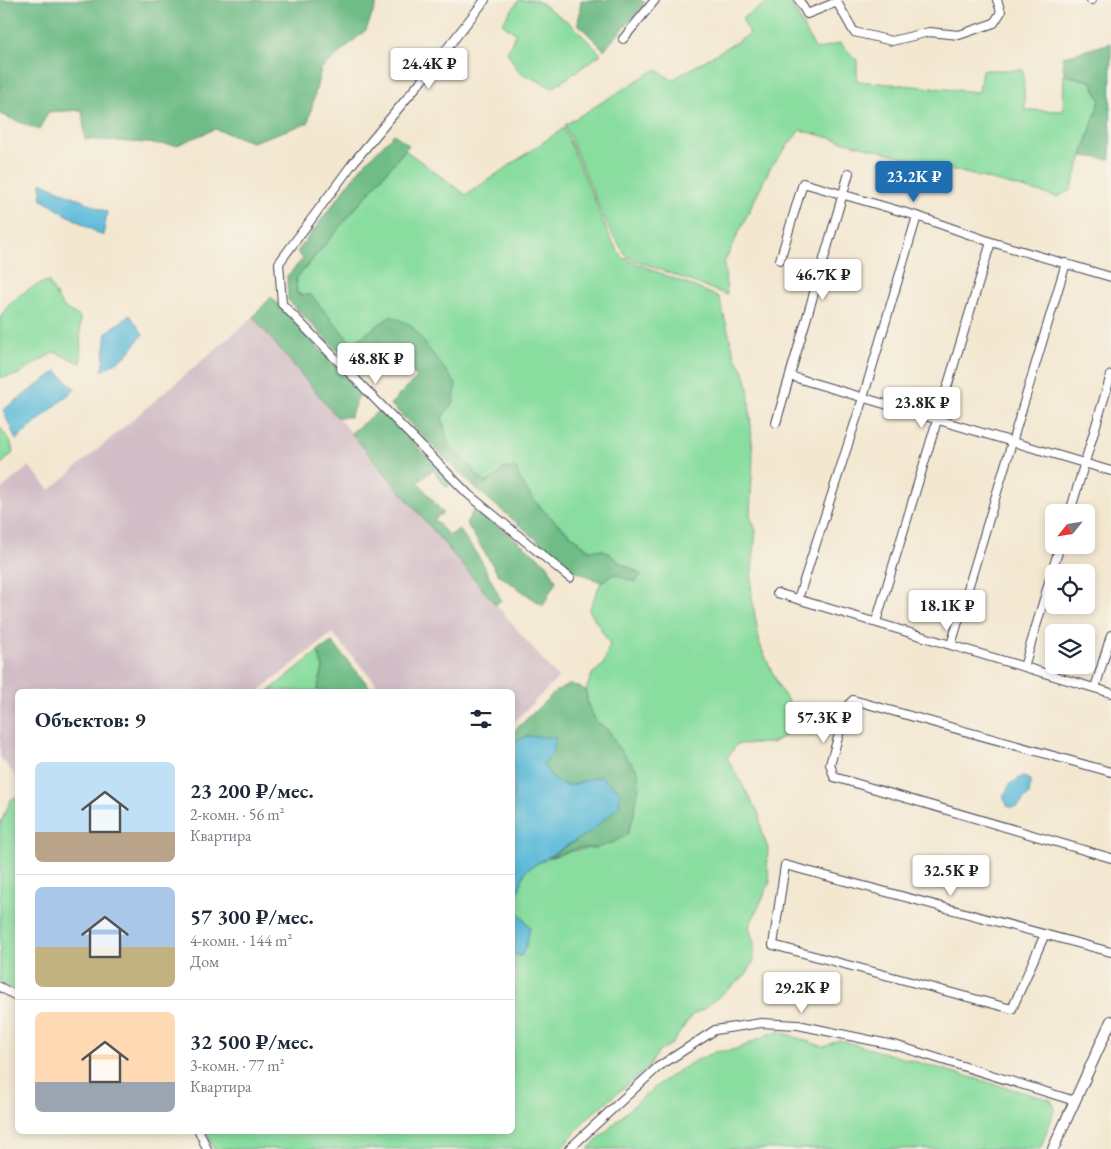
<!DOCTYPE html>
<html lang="ru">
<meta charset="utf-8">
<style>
:root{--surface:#fff;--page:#f6f6f7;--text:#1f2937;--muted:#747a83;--line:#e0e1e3;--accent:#1f6fb2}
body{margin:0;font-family:"EB Garamond",serif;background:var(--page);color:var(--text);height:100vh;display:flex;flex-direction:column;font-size:19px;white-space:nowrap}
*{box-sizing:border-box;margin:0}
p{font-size:16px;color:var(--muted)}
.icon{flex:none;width:28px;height:28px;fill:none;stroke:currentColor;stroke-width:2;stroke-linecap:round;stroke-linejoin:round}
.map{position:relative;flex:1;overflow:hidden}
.sheet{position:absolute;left:15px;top:689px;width:500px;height:445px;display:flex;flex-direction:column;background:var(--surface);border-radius:8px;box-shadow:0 2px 8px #0003}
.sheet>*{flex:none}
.needle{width:32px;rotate:240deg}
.buttons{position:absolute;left:1045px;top:504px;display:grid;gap:10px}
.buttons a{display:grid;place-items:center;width:50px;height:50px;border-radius:8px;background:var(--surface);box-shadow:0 2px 8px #0003;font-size:25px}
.price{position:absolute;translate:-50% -42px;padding:0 11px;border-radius:5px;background:#fff;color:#222;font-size:16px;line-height:32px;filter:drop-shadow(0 1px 2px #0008)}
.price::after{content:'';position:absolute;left:50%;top:30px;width:15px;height:11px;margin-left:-8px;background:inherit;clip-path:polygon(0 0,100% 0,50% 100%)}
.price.current{background:var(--accent);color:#fff}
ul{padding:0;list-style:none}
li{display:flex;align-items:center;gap:15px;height:125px;padding:0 20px}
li+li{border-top:1px solid var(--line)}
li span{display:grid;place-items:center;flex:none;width:140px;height:100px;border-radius:8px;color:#555}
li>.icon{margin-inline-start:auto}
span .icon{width:60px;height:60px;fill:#fffc;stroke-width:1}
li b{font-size:21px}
h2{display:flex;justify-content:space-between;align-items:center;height:60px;padding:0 20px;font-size:21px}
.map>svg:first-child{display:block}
</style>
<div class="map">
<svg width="1111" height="1149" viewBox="0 0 1111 1149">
<rect width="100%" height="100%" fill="#f7f3e8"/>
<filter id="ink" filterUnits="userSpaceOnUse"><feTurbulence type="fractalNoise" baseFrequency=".02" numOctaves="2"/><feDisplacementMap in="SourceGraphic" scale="10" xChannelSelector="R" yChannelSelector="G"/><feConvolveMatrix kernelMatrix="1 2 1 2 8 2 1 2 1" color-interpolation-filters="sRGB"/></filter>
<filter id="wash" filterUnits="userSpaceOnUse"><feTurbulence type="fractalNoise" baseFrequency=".0096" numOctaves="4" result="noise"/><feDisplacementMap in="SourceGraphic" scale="20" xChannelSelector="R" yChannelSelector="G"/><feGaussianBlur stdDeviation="1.12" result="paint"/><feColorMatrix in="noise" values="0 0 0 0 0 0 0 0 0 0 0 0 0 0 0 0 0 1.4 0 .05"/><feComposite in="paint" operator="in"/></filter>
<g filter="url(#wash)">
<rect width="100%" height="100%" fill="#f3e7d0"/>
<!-- industrial -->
<path fill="#d2bdc6" d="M253,317L558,678L513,723L512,691H383L332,633L259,691H18L17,778L0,757V490L29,466L50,490Z"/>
<!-- green -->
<path fill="#88dd9f" stroke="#55806d" d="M519,0H536L571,24L601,54L553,88L519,72L507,52L516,34L502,23Z
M772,0H789L816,50L840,43L857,60V81L979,92L982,70H1023L1025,110L1063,111L1064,75L1091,81L1100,100L1071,190L1057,197L800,130L770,168L724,263L727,295L627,257L612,234L600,209L565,125L656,69L672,80L750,34L742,18Z
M564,128L611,240L623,258L719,297L735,357L744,371L748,387L753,456L750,515L756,531L751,580L752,598L760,645L780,689L789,702L791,719L786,735L772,743L737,744L727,758L759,814L762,833L768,848L767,864L770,882L749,927L754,943V960L747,974L705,1008L691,1016L672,1044L658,1052L649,1067L586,1119L561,1149H214L206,1131H512L513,954L521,956L530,927L513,906L525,870C548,857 570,849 596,848L638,771L617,746L609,731L596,721L588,706L586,690L592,674L603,665L610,644L589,610L601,582L614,574L635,582L637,571L621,563L604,550H589C562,526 528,504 516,469L504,468L499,475L485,483L448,444L442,417L454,402L391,316L352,344L311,295L297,294L296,279L405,150L466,195Z
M48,281L63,307L80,317L81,363L54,352L17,375L0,378C0,365 0,329 0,319C7,301 31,286 48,281Z
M0,427L11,443L13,453L0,465Z
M318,651L323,668L317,691H269Z
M17,796V992L0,982V824L11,800Z
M778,1031L824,1047L839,1040L1051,1100L1055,1108L1042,1144L1040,1149H588C627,1112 662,1073 713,1053C719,1050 725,1052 732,1050C748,1046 761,1036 778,1031Z"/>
<!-- forest -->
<path fill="#6ebc86" stroke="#486f60" d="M0,0H378L366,30L321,69L308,123L252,142L215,129L177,145L85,139L82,110L48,112L39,130L0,114Z
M581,0H642L645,4L604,50L578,24Z
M1111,43L1110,159L1082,156L1100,100L1091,81L1064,75L1062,57Z
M394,134L409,145L296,279L297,294L311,295L352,344L391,316L411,325L456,384L454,402L442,417L448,444L485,483L499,475L504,468L516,469C528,504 562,526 588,550H604L621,563L642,575L635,582L614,574L601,582L573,570L473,486L390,404L417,377L390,348L375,362L357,371L288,300L287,276L303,259L297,252L363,165Z
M271,297L360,392L350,417H337L253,317Z
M381,409L452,483L447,488L433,470L418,482L443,513L434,519L449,536L459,529L482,562L501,600L496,605L351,433Z
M475,508L547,564L556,581L543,606L498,574L466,523Z
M332,642L373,691H317L323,668L318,651Z
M571,684L586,690L588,706L596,721L609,731L617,746L638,771L639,787L633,819L627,835L612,843L596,848H579L548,858L593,830L600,776L568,786L553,779L543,764L553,752L528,736L513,743V732L556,691Z"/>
<!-- water -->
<path fill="#5bbbd9" stroke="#3e6e8a" d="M41,182L107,212L103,236L42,200Z
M130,315L143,334L126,356L102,371L107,332Z
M57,371L75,389L16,440L3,410Z
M528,736L556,738L553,752L543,764L553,779L568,786L600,776L619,791L620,805L593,830L526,870L513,906V743Z
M1023,776L1031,781L1029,794L1018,807H1008L1003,797L1010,784Z
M513,907L530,927L527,944L521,956L513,954L515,935L513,931Z"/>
</g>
<g filter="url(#ink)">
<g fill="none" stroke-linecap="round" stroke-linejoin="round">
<!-- minor casing -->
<g stroke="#414051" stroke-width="10">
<path id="minor" d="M485,0L427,74L353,163L279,263L282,304L468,494L570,578
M799,0L807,14L837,2L854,32L892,41L929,32L959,35L994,23L1001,12L997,0
M1091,0H1092
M623,39L655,0
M780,260L803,183L917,216L991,242L1111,277
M790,376L1111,471
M776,423L849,173
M1070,512L1111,375
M777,593L1111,693
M798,599L863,398L917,216
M876,622L991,242
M951,645L1066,263
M1024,667L1060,545
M1095,688L1111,635
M1111,772L853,700L848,705L830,764L834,777L1111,858
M1045,934L1012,1009L773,945L785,865L1111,952
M0,987L18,997
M199,1131L207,1149
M569,1149L658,1067L715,1030L761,1023L798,1025L898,1046L1075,1101"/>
</g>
<!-- major casing -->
<g stroke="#414051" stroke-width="12">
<path id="major" d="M1053,1149L1111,1021"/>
</g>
<!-- minor -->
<use href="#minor" stroke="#fff" stroke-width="8"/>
<!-- major -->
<use href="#major" stroke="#fff" stroke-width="10"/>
</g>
</g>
</svg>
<div class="buttons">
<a><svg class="needle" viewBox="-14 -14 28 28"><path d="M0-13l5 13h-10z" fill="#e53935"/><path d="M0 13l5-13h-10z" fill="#747a83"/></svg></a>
<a><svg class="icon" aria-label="locate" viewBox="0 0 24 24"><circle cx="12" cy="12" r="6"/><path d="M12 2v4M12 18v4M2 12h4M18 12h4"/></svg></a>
<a><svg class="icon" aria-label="layers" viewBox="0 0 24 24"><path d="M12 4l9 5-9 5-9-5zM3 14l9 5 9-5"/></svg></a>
</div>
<b class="price" style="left:429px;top:90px">24.4K ₽</b>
<b class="price current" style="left:914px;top:203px">23.2K ₽</b>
<b class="price" style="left:823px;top:301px">46.7K ₽</b>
<b class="price" style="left:376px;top:385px">48.8K ₽</b>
<b class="price" style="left:922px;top:429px">23.8K ₽</b>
<b class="price" style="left:947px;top:632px">18.1K ₽</b>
<b class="price" style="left:824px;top:744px">57.3K ₽</b>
<b class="price" style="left:951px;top:897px">32.5K ₽</b>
<b class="price" style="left:802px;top:1014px">29.2K ₽</b>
<section class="sheet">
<h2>Объектов: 9<svg class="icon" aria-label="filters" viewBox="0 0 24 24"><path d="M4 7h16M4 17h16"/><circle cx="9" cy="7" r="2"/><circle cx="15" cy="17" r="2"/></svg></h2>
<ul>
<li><span style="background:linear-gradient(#bfe0f5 70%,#b9a48a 0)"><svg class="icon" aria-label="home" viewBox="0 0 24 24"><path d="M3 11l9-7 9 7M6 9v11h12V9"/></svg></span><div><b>23 200 ₽/мес.</b><p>2-комн. · 56 m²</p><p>Квартира</p></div></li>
<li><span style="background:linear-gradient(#a9c7e8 60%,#c2b280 0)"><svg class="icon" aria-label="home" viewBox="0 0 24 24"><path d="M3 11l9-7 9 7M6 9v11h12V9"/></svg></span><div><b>57 300 ₽/мес.</b><p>4-комн. · 144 m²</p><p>Дом</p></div></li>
<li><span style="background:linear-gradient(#ffd9b3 70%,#9aa5b1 0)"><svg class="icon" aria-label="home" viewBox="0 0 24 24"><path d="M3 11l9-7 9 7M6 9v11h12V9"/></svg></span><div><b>32 500 ₽/мес.</b><p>3-комн. · 77 m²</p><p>Квартира</p></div></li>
</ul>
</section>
</div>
